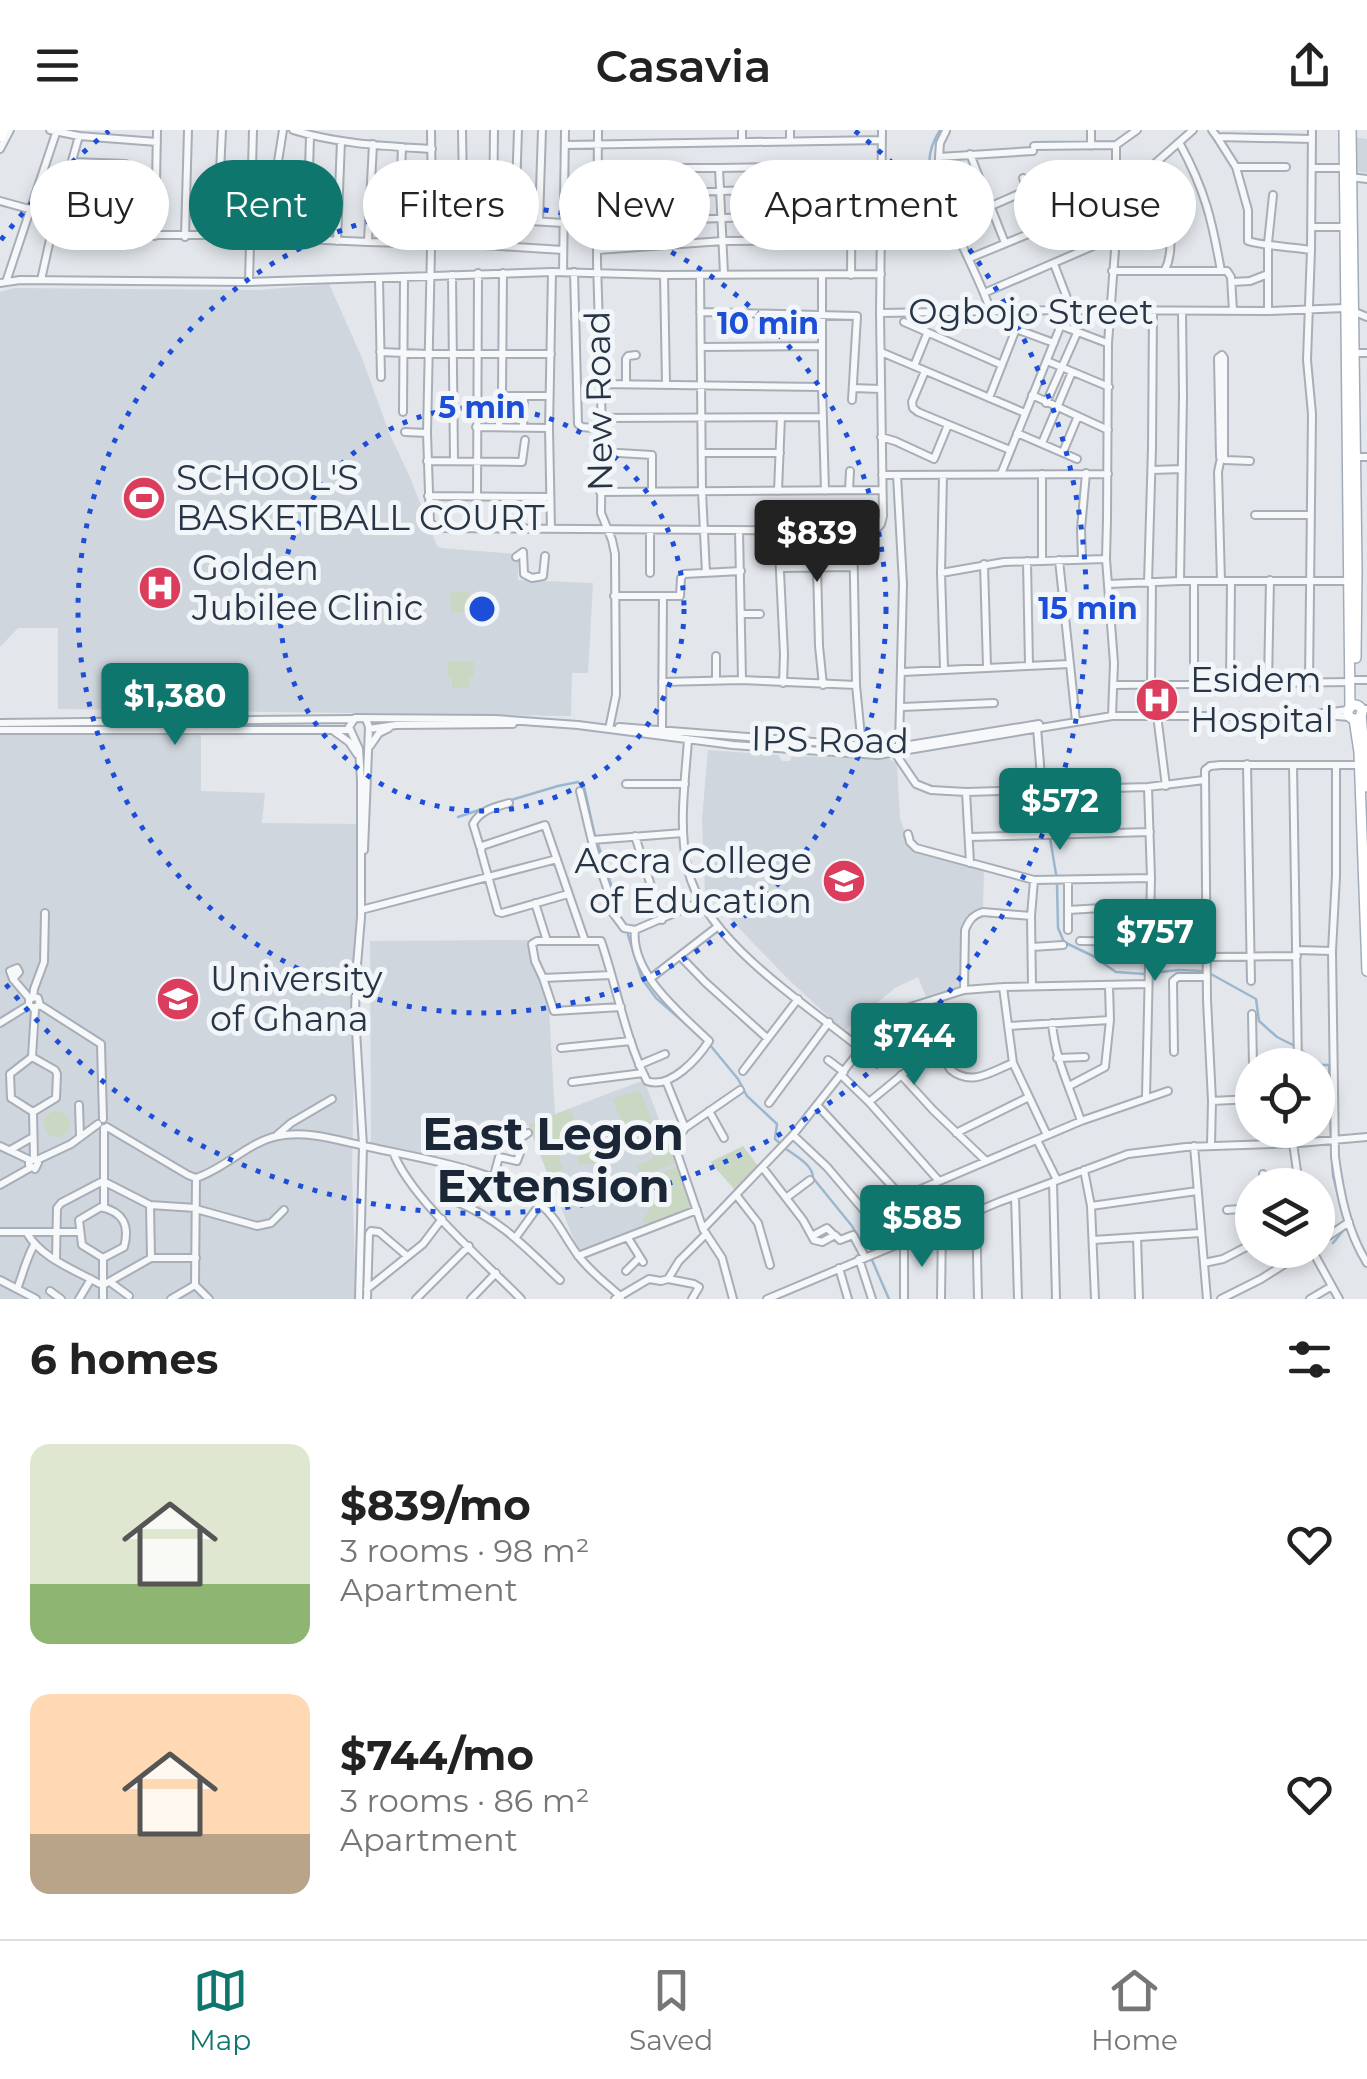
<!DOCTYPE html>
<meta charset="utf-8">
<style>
:root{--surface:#fff;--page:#f2f2f2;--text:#222;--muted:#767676;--line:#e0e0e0;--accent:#0f766e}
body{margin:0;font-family:Montserrat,sans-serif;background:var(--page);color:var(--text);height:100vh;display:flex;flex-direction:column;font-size:38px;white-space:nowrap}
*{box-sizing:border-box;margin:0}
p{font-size:32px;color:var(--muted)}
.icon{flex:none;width:55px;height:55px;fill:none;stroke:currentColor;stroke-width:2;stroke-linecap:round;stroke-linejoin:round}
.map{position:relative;height:1169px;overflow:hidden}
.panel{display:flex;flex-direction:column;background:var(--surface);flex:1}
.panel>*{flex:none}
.guide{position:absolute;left:30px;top:30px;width:1308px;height:90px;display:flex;gap:20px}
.buttons{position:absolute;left:1235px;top:918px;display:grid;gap:20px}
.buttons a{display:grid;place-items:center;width:100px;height:100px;border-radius:50%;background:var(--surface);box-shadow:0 5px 15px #0003;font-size:50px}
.price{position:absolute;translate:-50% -85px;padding:0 22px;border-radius:10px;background:var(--accent);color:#fff;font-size:32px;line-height:65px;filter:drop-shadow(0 2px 5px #0008)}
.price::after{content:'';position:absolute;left:50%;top:60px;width:30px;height:22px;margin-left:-15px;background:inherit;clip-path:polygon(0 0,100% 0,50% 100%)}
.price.on{background:#222;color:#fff}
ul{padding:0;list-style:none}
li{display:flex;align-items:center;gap:30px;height:250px;padding:0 30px}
li span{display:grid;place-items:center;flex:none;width:280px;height:200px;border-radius:20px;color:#555}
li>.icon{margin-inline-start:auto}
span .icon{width:120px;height:120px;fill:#fffc;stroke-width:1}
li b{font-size:42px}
h2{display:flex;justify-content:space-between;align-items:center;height:120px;padding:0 30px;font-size:42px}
.tag{padding:0 35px;border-radius:45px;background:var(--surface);box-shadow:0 5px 15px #0003;font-size:35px;line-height:90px}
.tag.on{background:var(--accent);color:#fff}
header{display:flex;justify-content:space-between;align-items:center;height:130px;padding:0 30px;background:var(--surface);font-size:45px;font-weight:600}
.tab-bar{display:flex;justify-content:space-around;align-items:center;height:140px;border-top:2px solid var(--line);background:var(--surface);font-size:28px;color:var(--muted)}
.tab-bar a{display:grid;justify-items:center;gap:5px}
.tab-bar .on{color:var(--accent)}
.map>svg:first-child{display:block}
</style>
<header><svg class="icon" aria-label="menu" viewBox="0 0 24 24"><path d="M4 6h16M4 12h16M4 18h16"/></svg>Casavia<svg class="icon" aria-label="share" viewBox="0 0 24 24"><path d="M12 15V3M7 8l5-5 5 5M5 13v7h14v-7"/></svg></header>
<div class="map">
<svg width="1367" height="1169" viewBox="0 0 1367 1169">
<rect width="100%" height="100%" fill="#e3e7ec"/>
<!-- built -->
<path fill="#d0d6de" d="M1353,7L1367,9V43L1354,41Z
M329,154L362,228L390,305L409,345L437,416L441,418L518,424V450L593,453L588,543H572L571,586L58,579V498H18L0,517V162L14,158L258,160Z
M1145,557L1171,558L1170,582H1144Z
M0,597L201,600V661L265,663L262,693L359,694L352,1044L356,1169H0Z
M708,620L778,625L782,631H790L792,626L889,629L897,633L900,688L908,712L984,738L983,779L975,781L963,794L962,856L926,867L918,847L895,858L844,901L788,849L705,763L702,689Z
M528,810L533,836L544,854L549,880L555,984L644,950L693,1079L583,1121L578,1120L528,995L459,1021L436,1026L371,1014L370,811Z"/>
<!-- green -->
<path fill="#c9d7c3" d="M469,461L471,481L451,483L450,463Z
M474,531V547L469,548V558H452V548H448V532Z
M640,960L655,999L656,1012L622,1005V992L612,969Z
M570,979L582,1005L592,1016L605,1011L612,1032L578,1035L577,1016L560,1017V1032L563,1039L549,1045L529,995Z
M44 994a13 13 0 1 1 26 0a13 13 0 1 1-26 0Z
M668,1014L675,1033L643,1046L636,1036L654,1028L651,1016Z
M743,1016L758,1036L735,1060L710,1032Z
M677,1037L693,1079L647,1096L642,1090C649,1085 651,1069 660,1060L657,1045Z"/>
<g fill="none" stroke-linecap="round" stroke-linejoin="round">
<!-- stream -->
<path stroke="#9bb7cf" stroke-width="2.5" d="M937,62C928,36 925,24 940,0
M1041,604L1045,653
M511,670L558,656L578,652L584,657L595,706
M458,687L485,678
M1050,708L1056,744
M598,714L615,767
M1057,754L1058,798L1064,812L1093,826L1116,842L1144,844
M628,805L642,849L656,868L696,903
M1152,843L1178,840L1204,841
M1211,844L1256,869L1259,891L1277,907L1295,916
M710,915L738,949L747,966L777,994L775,1009L781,1014
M1302,921L1322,935H1329L1331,1006
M1331,1013L1333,1046L1339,1069
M786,1019C796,1026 813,1035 813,1048L852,1096L867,1122
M1333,1113L1347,1096
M872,1130L889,1169"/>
<!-- minor casing -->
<g stroke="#a7aeb7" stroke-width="10">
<path id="minor" d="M50,0L79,6L157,12
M293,0C337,14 386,16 432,19
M431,0L432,73L427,303L430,392L436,398L875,401L881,394L883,386L880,183L882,0
M462,0L464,114
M494,0L493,89L564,93
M598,0L597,132L602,299L601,383L612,410L615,424L616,565L609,599
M790,0V10
M1212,0L1217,7L1312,9
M1217,7L1236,37L1248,80V111C1264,116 1293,117 1311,120
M742,12V0
M1180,14C1205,60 1212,90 1221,141
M565,15L882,10
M1034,16L1116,15L1137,0
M1091,16V0
M0,19L10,0
M970,24L1005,113
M939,27L940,13L946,1
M73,32L126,34L124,106
M598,36L628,38H719L883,35
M1151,37C1163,63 1179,112 1165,140
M1236,37H1286
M719,38L724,144
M1312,38H1344
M1350,47L1367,49
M1023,48L1027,61
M1115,50L1151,37L1193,0
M65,60L106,63
M627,63L851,58
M0,71L29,79
M989,77L1059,46L1063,47L1079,82
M1039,82L1045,96
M515,90L518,0
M539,91L542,0
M627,91L628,38
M597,92L882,83
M1312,97H1345
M881,100L984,65
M51,105H217L368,112L484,115L563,120
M217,105L222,0
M155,106L157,0
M185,107L188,0
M277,108L279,82L277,38L283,0
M307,109L310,6
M337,111L341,11
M368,112L373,14
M398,113L402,17
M597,120L723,111L851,110
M970,128L1116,68
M1112,141H1227L1231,147L1233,181
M563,142L565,0
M574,142L578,294L582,297L602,299
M503,143L502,264L505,266H549
M700,144L702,362L706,443
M452,145L454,331
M664,145L666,254
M822,145V257L825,361
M851,145L852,35
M379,149L381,247
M41,150L51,105L79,6
M6,152L57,0
M249,152L253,0
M1232,152L1250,151L1268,144
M0,153L20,150L249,152L552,142L664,145L881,144
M984,163L1114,107
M1268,181V113L1273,65
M700,182L857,186L852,270
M991,182C975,133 936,79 939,27L1033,21
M880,183L1067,180L1268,181L1345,178L1367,187
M989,185L1016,199L1054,213
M904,192L1002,235
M1062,196L1107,213
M701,217L822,216
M380,222L428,224H551
M881,222L1025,283
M1354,223H1367
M1047,231L1109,257
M914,236L927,204
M925,241L912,272L913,278L918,282L1010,320
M601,254L822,257
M626,254V229L628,226L636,225
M853,258L881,259
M1032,265L1108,300
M499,267V297
M989,268L1016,199
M1046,273L1077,203
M403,282L404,148
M602,288L823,287
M476,297L549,298
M523,297L524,266
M405,302L427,303
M1017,303L1077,329
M881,307L895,311L934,329L948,295
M1042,313L1072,242
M602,322L652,325V362
M1063,322L1078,286
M702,323H780
M1220,327L1218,228L1222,225L1224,228V327
M1355,327H1367
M1225,330L1250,331
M427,331L522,332L525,310
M1220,332L1218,342L1221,451
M1152,340L1182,339
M1001,344L1067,180V168L1054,134
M882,345L1108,344
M897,345L903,454L899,616
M943,345L941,443L944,539
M849,360L850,341
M778,361L781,287
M600,362L882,360
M428,366L549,367
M477,366L478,143
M1255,385H1310
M551,399L549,298L552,142
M739,400L742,550
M853,400L856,555L862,617
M778,401L784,524L783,553
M516,427L523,422L524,444L532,448L543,446L545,426
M1082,429L1081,399L1086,343
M1042,430V344
M1059,430L1076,591
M1027,431L1029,535
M984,434L987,537
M817,437L819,516L823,555
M780,438L853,437
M650,443V400
M941,443L1004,432L1106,429
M1180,451L1183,265L1182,181
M1194,451V554
M1148,453L1152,318L1153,181
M1108,454L1180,451H1351
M614,466H680L681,448L684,444L741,441
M741,484H760
M902,542L1070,534
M716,550V526
M1355,550H1367
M1309,551L1312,284L1307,230L1311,120L1312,0
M662,552L742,550L856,555
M1230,553L1231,451
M1268,553L1270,450
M1115,555L1350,552
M1151,555L1152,452
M902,577L994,573
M1361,579H1367
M1157,585L1166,656
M1325,585L1349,587
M1112,586L1114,533L1106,429L1107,389L1108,213L1116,107V15
M0,593L352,589
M619,597L879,617H897L1039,594
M1037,598L1042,659
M369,599L396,595L513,594
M0,600H350
M662,600L663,466
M335,602L349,612L357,624
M688,610C685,652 678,698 688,740C705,811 806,874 861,919
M370,616L379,603L389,598
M895,623L916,654L931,660L966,662L1148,657L1204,650
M1247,634L1251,851
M1293,635L1298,935
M1336,635V746L1332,821L1335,1027C1340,1063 1347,1101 1367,1133
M626,654H685
M580,661L594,720L607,758L610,779L624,798L635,800L700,772
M966,662L970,733
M908,704L910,712L916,718L1034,750L1151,748
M635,706L662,790
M969,707L1150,702
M592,710L683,703
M480,717L473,694C480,680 495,677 509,673
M364,720L369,597L366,589
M1068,751V780L1102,778
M568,764L502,783L498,782L481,721L482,716L545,695L585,811
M535,773L547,811
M361,780L557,729
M1068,800V780
M1080,811L1150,812
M1032,817L1063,815
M1297,820L1332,821
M680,826L705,852L767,908
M1208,827L1297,826
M17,838L19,842L13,849L10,841Z
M543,848L611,845
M651,848L717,797
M13,849L30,869
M1032,856L1031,786L1034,750
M1003,857L1013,933L1047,1005
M964,860L965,800C969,790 973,785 983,782L1031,786
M33,867L34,859L44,832L45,783
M40,875L33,878L29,875V870L33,867L38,868L40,875L101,914L103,989
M621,877L554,881L543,848L535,831L532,814L537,811H601C617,857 625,908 647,951C670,960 698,928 709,911C681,884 630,843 635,800
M907,878L951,940C972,957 992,941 1013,933
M1252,884L1253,935
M0,893L29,875
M1052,893C1055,929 1070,958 1081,991
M1008,896L1110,890
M561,918L631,911
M1174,922L1173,851L1178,847H1207
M32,927L55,940L57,944L56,968L33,982
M1057,928L1085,927
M828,930L844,942
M639,935L665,924
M743,941L798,869
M841,945L869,972L939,1051
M901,945L933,980L986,1031
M666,951L685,998
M572,952L643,943
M1069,956L1105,937L1110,890L1109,856
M1146,967L1151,748L1148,657
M1212,971L1252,969
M869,972L936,917
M769,973L829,892
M79,975L80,1007
M817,975L902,1067L1081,991L1168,961
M709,981L724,1008
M107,997L188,1045L196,1048C225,1039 248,1012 278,1006C308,1000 340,1011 369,1017C423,1029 498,1039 541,1075C557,1088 565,1108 577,1124C589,1141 606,1153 621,1167
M956,1003L1029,967
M277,1005L291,993L332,969
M793,1005L827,1037L867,1084
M1037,1010L1057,1050
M1293,1013L1299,1055
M1299,1013V1000
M1211,1015L1212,971L1207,870L1205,640L1210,636L1221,635H1360
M0,1016L30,1030
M1194,1016L1207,1169
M10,1020L33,1007
M393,1022C410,1068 485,1132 521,1169
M34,1029L33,982L11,968L10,944L32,927L35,879
M34,1029L38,1033L35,1039L29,1035V1032Z
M37,1030L71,1014L98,994
M763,1038L803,1090L814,1110L822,1112L835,1105L840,1110L853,1105L865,1127
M1084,1040L1091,1076L1095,1169
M1263,1044L1264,1055
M493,1049L499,1027L517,1031L520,1023L515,1017L519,1009L528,1003
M1053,1052L1056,1169
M0,1055L30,1038
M737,1066L758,1093L770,1135
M1015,1066L1018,1169
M786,1068L810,1050
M457,1072C501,1090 526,1118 560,1150
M150,1075L196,1078
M1091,1076L1197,1061
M101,1077C123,1082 130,1095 124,1117L103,1128L82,1115L79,1090Z
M104,1077V998
M196,1079L257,1096L271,1093L284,1080
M1227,1080L1252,1078
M976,1082L978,1169
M703,1099L793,1005L861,919L907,878L964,860L1003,857L1148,854
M0,1102H79
M27,1103C41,1128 75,1140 100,1154H105L151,1128L150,1075L103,1051L61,1073L57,1078L56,1130
M812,1106L827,1098L834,1105
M516,1107L540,1074
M1137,1107L1139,1169
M628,1108L643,1132
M1093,1110L1200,1103
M1318,1113L1349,1092
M1312,1120L1339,1169
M578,1126L697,1080
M103,1128V1169
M151,1128H196
M859,1129L872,1169
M1204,1133L1223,1129L1252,1114
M839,1138L848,1169
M626,1141L639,1128
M668,1149L694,1154L699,1157L692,1169
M0,1150L36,1169
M110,1152L129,1166
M195,1155L196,1048
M195,1155L209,1169
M17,1159C23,1144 26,1129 34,1115
M367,1159L423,1114L442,1089
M50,1161L61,1169
M79,1169L91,1149
M171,1169L195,1155
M359,1169L363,1016L355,884L356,847L361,787V650L359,619L349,597L355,588L495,589L578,595L733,615L878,625L1112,586H1298L1348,580
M367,1169L369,1104L371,1101L379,1102L406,1125
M416,1169L469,1116
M471,1169L496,1143
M615,1169L649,1149L661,1151L668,1149L679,1131L706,1104
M733,1169L722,1128L703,1099L674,1014L685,998L740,960
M767,1169L999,1072L1128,1024L1186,1017L1299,1013L1367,1007
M904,1169V1112
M941,1169L942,1096
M1221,1169L1261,1149L1307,1120
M1310,1169L1332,1156"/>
</g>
<!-- major casing -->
<g stroke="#a1acb9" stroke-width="12">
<path id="major" d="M1344,0L1350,578
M1351,0L1357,439L1356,528
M1348 582a7 7 0 1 1 14 0a7 7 0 1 1-14 0Z
M1361,584L1367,657
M1354,589L1359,622L1367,841"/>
</g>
<!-- highway casing -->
<g stroke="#8895a5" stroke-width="15">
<path id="highway" d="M0,6L2,0"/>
</g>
<!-- minor -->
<use href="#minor" stroke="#f6f8fa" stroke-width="6"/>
<!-- major -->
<use href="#major" stroke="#fff" stroke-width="9"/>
<!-- highway -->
<use href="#highway" stroke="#fff" stroke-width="11"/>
</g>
<!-- distance rings -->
<g fill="none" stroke="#1d4ed8" stroke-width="5" stroke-dasharray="5 10">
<circle cx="482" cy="479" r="202"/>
<circle cx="482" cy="479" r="404"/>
<path d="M1 110A606 606 0 0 1 109 1M855 1A606 606 0 1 1 1 848"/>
</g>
<!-- icons -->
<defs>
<g id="stadium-disc" transform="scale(2.25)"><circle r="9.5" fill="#dc3d5d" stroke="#f3f6f9"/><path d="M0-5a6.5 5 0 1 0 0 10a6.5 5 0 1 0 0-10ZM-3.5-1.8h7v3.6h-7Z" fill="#fff"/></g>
<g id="hospital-disc" transform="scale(2.25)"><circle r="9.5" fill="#dc3d5d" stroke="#f3f6f9"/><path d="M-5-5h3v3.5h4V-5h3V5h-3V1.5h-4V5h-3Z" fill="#fff"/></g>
<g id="university-disc" transform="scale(2.25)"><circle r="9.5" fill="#dc3d5d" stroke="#f3f6f9"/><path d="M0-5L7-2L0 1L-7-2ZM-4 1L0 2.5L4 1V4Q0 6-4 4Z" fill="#fff"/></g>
</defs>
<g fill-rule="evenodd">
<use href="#stadium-disc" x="144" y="368"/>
<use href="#hospital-disc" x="160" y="458"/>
<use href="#hospital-disc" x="1157" y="570"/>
<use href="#university-disc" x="844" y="751"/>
<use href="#university-disc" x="178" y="869"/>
</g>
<g text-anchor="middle" stroke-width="10" stroke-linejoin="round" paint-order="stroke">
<!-- street labels -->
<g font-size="35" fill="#283547" stroke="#f3f6f9">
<text x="1031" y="194">Ogbojo Street</text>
<text transform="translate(599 271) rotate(-91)" y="12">New Road</text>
<text transform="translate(830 610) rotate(1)" y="12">IPS Road</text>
</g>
<!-- poi labels -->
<g font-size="35" fill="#283547" stroke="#f3f6f9" text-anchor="start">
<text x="176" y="360">SCHOOL'S<tspan x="176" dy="40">BASKETBALL COURT</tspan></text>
<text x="192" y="450">Golden<tspan x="192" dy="40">Jubilee Clinic</tspan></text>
<text x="1190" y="562">Esidem<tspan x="1190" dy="40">Hospital</tspan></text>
<text x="812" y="743" text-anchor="end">Accra College<tspan x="812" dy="40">of Education</tspan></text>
<text x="210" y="861">University<tspan x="210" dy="40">of Ghana</tspan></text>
</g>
<!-- district labels -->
<g font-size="45" font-weight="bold" fill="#1b2637" stroke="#f3f6f9">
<text x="553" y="1020">East Legon<tspan x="553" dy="52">Extension</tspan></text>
</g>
</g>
<circle cx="482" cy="479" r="15" fill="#1d4ed8" stroke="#f3f6f9" stroke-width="5"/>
<g font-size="30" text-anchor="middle" font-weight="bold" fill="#1d4ed8" stroke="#f3f6f9" stroke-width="10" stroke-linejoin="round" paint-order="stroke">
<text x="768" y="204">10 min</text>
<text x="482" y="288">5 min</text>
<text x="1088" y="489">15 min</text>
</g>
</svg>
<div class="buttons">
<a><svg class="icon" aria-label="locate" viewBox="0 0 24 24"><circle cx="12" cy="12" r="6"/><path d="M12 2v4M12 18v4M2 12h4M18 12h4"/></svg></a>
<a><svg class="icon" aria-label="layers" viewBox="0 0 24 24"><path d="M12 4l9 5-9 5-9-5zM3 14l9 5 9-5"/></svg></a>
</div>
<b class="price on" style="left:817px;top:455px">$839</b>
<b class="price" style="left:175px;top:618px">$1,380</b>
<b class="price" style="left:1060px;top:723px">$572</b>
<b class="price" style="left:1155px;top:854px">$757</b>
<b class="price" style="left:914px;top:958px">$744</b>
<b class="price" style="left:922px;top:1140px">$585</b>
<div class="guide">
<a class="tag">Buy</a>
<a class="tag on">Rent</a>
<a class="tag">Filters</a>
<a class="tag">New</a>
<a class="tag">Apartment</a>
<a class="tag">House</a>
</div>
</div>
<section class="panel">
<h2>6 homes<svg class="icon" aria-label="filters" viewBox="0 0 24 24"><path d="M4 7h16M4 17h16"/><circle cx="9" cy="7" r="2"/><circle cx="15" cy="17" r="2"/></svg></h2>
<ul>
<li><span style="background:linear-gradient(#dfe7d0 70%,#8fb573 0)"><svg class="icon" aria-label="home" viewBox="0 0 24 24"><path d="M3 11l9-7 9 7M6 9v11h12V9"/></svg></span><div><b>$839/mo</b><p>3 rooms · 98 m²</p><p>Apartment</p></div><svg class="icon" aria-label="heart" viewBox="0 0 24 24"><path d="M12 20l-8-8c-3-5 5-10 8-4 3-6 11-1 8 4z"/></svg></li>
<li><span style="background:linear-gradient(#ffd9b3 70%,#b9a48a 0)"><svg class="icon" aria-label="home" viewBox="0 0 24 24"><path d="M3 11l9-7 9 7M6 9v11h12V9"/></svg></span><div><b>$744/mo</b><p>3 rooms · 86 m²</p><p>Apartment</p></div><svg class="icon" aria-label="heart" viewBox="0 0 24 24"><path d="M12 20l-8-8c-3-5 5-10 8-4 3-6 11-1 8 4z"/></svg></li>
</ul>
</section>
<nav class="tab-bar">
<a class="on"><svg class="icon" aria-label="map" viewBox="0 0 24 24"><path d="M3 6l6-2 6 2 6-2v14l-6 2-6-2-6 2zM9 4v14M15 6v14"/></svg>Map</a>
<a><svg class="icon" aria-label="saved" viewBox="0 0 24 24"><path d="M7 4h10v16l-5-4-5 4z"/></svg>Saved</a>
<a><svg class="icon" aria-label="home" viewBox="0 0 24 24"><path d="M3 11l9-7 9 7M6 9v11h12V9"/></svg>Home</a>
</nav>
